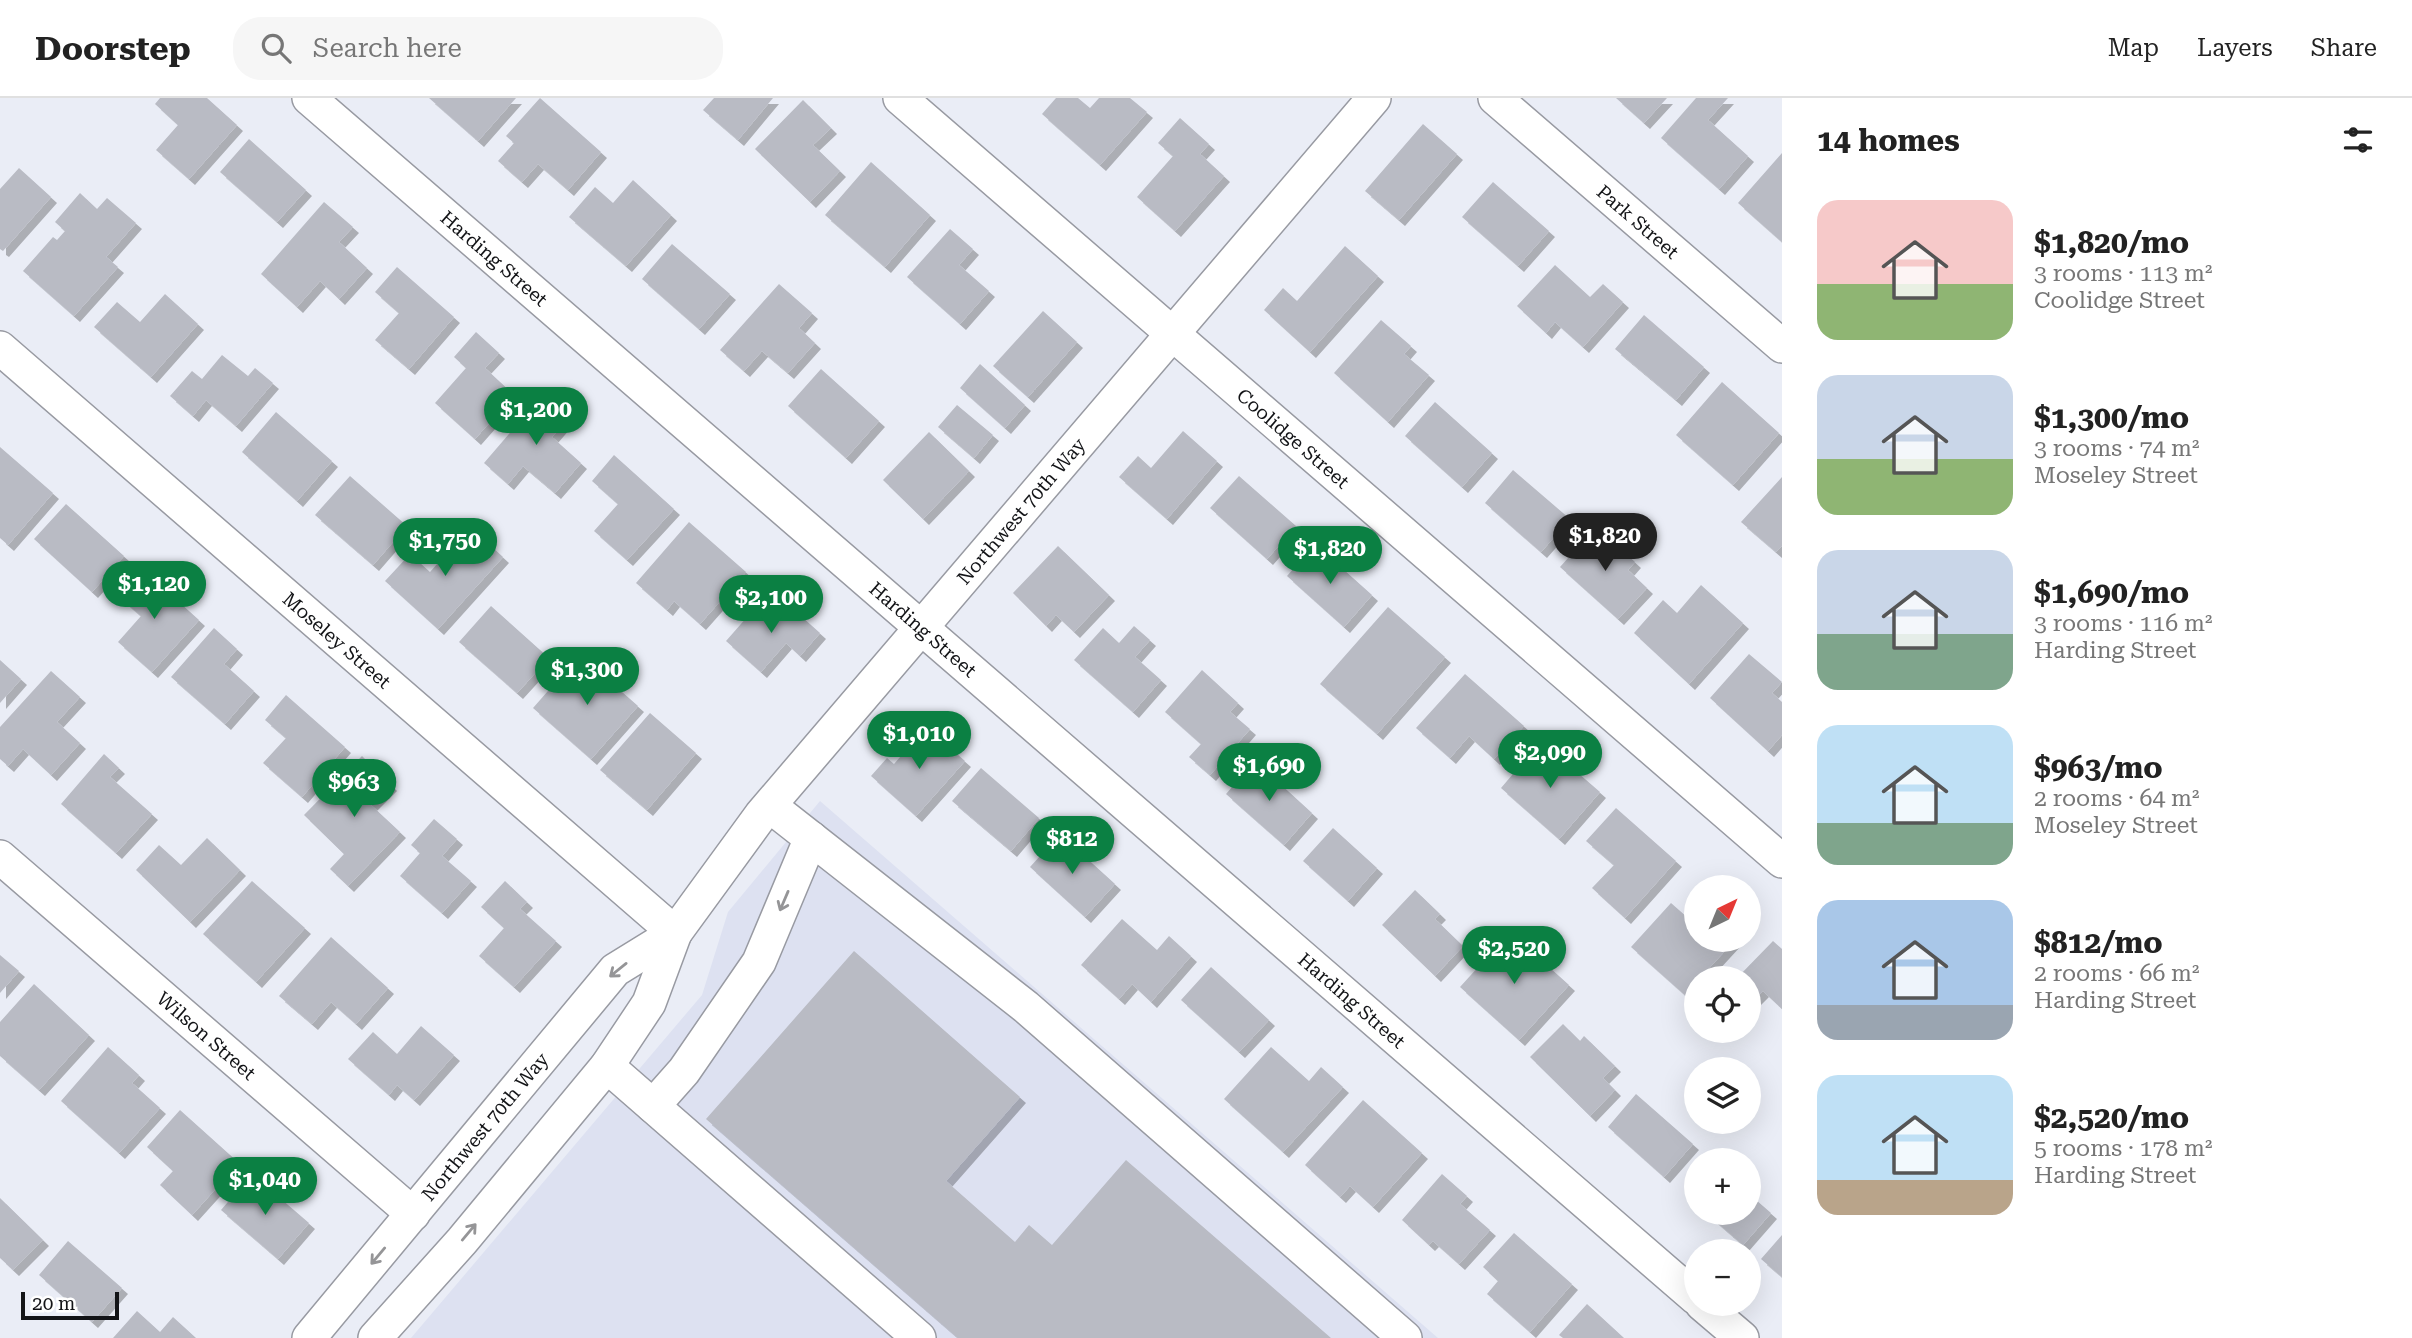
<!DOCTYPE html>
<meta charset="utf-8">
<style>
:root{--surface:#fff;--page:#f6f6f6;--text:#222;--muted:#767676;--line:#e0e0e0;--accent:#0b8043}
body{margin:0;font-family:"Roboto Serif",serif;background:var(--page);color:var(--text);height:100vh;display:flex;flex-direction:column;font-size:26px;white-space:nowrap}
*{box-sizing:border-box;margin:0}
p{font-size:23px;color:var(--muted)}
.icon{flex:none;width:38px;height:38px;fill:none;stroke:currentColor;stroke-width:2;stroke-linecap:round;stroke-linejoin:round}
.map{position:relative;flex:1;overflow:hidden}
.sheet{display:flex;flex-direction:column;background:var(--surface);width:630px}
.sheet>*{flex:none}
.needle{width:46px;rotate:43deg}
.fabs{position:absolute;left:1684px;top:777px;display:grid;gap:14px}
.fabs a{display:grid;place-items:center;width:77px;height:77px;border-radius:50%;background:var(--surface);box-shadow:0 7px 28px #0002;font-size:35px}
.scale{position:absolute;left:21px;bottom:18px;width:98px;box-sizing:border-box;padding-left:7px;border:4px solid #131417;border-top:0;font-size:19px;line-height:24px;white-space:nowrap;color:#131417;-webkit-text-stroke:5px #fff;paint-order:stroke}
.price{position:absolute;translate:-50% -60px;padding:0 16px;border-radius:24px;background:var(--accent);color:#fff;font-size:23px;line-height:46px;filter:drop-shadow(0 2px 4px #0008)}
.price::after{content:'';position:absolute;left:50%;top:42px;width:21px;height:16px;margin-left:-10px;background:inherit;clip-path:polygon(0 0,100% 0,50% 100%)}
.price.active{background:#222;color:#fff}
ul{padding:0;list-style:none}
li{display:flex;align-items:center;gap:21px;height:175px;padding:0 35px}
li span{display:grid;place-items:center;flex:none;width:196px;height:140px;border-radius:21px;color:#555}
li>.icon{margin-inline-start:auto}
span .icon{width:84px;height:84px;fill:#fffc;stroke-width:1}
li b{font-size:30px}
h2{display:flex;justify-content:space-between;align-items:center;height:84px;padding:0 35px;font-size:30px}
header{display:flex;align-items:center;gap:42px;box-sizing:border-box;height:98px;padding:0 35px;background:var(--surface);border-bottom:2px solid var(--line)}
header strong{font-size:33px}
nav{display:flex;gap:38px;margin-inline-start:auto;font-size:24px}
.search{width:490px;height:63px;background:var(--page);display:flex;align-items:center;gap:18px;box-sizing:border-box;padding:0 24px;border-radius:28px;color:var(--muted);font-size:26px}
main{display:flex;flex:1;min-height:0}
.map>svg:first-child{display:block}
</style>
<header>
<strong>Doorstep</strong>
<div class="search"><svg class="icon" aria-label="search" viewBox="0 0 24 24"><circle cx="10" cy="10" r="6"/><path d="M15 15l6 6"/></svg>Search here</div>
<nav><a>Map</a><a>Layers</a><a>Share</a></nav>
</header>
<main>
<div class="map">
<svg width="1782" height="1240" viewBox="0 0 1782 1240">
<defs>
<filter id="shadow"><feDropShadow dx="6" dy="6" stdDeviation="0" flood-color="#0004"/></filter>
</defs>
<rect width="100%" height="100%" fill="#eaedf6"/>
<!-- built -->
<path fill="#dde1f1" d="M820,703L1438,1240H411L702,897L728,814Z"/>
<!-- building -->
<path fill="#b9bbc4" filter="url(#shadow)" d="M160,0H207L237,27L189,81L156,52L178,27L155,6Z
M429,0H516L478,43Z
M540,0L601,54L568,92L538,66L522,84L498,63L514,45L506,38Z
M714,0H773L738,42L703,12Z
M1056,0H1078L1090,10L1099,0H1130L1147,14L1100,67L1042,16Z
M1616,0H1667L1644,25Z
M1696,0H1728L1708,22L1748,58L1719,91L1661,40Z
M803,2L831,30L813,47L840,73L810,104L755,51Z
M1180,20L1209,46L1200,56L1224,78L1175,133L1137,99L1173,58L1158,45Z
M1423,26L1457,56L1399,122L1365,93Z
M249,41L306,92L277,124L220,74Z
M1782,55V144L1738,105Z
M871,64L930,117L885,169L825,117Z
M19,70L51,99L3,153L0,151V91Z
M633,82L671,117L626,168L569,119L595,89L613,105Z
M1493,84L1549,133L1518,168L1462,119Z
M80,95L97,111L107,100L136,125L106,159L118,169L74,218L23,173L53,139L57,142L65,133L55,124Z
M324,104L353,129L339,144L367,170L339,201L320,183L297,209L261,176Z
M950,131L973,151L959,167L989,193L960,226L907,179Z
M672,146L730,196L699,231L642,181Z
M1345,148L1378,178L1310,254L1264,212L1283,190L1297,203Z
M1555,167L1590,199L1603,186L1623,204L1583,249L1555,224L1546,235L1517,208Z
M397,169L454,219L409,271L375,242L399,215L375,194Z
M779,186L812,215L799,230L815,245L788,275L762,253L744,273L720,252Z
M165,196L198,226L151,279L94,229L117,204L140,224Z
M1043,213L1077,244L1028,299L993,268Z
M1644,217L1704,269L1676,302L1615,251Z
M1381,222L1411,248L1404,256L1429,277L1388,324L1334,275Z
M476,234L499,255L485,270L514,297L475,341L435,305L466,270L454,259Z
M222,257L248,278L255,270L273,285L236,328L206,302L193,318L170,298L192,273L202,281Z
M980,266L1025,307L1005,330L960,290Z
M821,271L879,323L846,360L788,308Z
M1722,284L1779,335L1733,387L1676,337Z
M544,295L570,318L552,339L581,365L555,395L523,368L508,386L484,365Z
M1435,304L1492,355L1462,389L1405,338Z
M957,307L993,337L974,360L938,329Z
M276,314L332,363L297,403L242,354Z
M1183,333L1217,363L1167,421L1119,379L1138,358L1151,370Z
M929,334L969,373L923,421L883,382Z
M0,349L53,395L8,447L0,440Z
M614,357L674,411L627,462L594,433L618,406L592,383Z
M1513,372L1570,421L1541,454L1485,405Z
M350,378L407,428L373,467L315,417Z
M1239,378L1296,428L1267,461L1210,410Z
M1782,379V448L1776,454L1741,424Z
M66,406L124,458L92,494L34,441Z
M689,424L746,474L700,526L674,503L667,512L636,485Z
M470,429L503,459L438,531L385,483L410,456L430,474Z
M1596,429L1635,464L1628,472L1647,490L1618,521L1560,469Z
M1315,446L1372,497L1344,529L1287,478Z
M1058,448L1109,497L1074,534L1056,517L1046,528L1013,495Z
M141,470L199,522L152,574L118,544L141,518L117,497Z
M1701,487L1743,525L1689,586L1634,535L1663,502L1677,515Z
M762,502L784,521L793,511L820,535L800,558L786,545L761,574L726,543Z
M491,508L549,560L517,595L459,544Z
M1388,509L1445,559L1377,636L1320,586Z
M1134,528L1150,542L1135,559L1161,582L1133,614L1074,562L1103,530L1119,545Z
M214,530L237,551L224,566L254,593L225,626L171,579Z
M599,553L615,567L605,579L638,608L591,661L533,610L562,577L571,585Z
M1749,556L1782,584L1772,595L1782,604V637L1768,653L1710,600Z
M0,562L21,581L0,605Z
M1202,572L1238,605L1230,614L1250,631L1210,677L1189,659L1201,646L1165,614Z
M51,573L80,599L57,624L80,645L51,677L23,651L8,668L0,661V629Z
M1465,576L1524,628L1494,661L1469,638L1450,660L1416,630Z
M286,597L345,649L302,699L263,665L286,640L265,622Z
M650,615L696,655L647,712L600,672Z
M926,629L965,663L916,718L871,678L887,660L894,666Z
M1541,643L1600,694L1559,741L1501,690Z
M104,656L119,670L110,679L152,716L116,755L61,706Z
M362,658L391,687L371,707L400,734L348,788L330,771L344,756L304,717Z
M1255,663L1312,715L1284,747L1226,696Z
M981,670L1039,720L1011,753L952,703Z
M1616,710L1676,763L1625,820L1592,790L1614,767L1586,743Z
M434,721L457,741L442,758L471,783L442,815L400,778L420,755L411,747Z
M1333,730L1377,770L1348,803L1303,763Z
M1060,736L1115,786L1085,819L1030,769Z
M207,740L240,772L190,824L136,772L159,747L181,767Z
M252,783L305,830L256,884L203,836Z
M505,783L527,804L520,811L556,843L514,889L479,858L504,830L481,809Z
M1415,792L1440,816L1435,821L1463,848L1435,878L1382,827Z
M1671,805L1696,827V842H1735L1700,880H1696V885L1685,897L1631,849Z
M1122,821L1157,852L1169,838L1191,858L1151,904L1132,886L1119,901L1081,867Z
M1510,834L1569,887L1519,942L1460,889Z
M331,839L388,890L356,926L331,904L312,926L279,898Z
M1773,843L1782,851V911L1763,893L1748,908V880H1737Z
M854,853L1020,999L946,1083L1015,1144L1029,1127L1052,1147L1126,1062L1331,1240H958L706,1021Z
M0,857L19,873L0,895Z
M1211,869L1269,922L1239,954L1181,902Z
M34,886L89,937L39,992L0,958V924Z
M1563,926L1580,943L1584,938L1615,968L1603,980L1615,992L1590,1018L1530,959Z
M421,928L454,957L414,1002L397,987L389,997L348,961L373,934L397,956Z
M108,949L139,977L132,985L160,1010L119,1055L61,1003Z
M1271,949L1309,983L1321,969L1343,989L1283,1054L1224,1001Z
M1636,996L1693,1046L1664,1079L1608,1029Z
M1363,1002L1422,1055L1373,1109L1350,1088L1340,1099L1305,1067Z
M180,1012L239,1065L192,1117L160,1087L173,1073L147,1049Z
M1723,1053L1734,1062H1715Z
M252,1076L309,1125L278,1161L221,1112Z
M1442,1076L1467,1098L1460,1106L1490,1132L1459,1166L1433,1143L1429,1147L1402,1122Z
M1696,1085V1106L1686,1097Z
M1748,1095L1771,1115L1743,1147L1706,1115H1748Z
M0,1100L43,1142L13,1172L0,1160Z
M1514,1135L1572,1186L1530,1234L1487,1196L1498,1183L1483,1169Z
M1782,1137V1179L1761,1161Z
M68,1143L122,1190L92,1224L39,1177Z
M1587,1206L1624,1240H1563L1559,1237Z
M137,1213L160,1234L173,1219L196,1240H113Z"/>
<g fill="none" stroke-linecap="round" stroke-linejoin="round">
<!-- minor casing -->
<g stroke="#989aa2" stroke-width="36">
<g id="minor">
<path id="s1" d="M309,0L1696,1200"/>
<path id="s2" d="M900,0L1782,763"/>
<path id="s3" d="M1495,0L1782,248"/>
<path id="s4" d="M0,250L675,835"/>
<path d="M770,708L1026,909L1405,1240"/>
<path id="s5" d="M0,759L413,1116"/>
<path d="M607,968L919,1240"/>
<path d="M653,1008L684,973L759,864L811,740"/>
<path d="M1702,1206L1742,1240"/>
<path id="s6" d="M309,1240L615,872L675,835"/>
<path id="s7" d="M375,1240L462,1143L607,968L649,905L675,835L761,717L1374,0"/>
</g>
</g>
<!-- minor -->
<use href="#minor" stroke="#fff" stroke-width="33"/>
</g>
<!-- one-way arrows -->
<defs><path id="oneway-shaft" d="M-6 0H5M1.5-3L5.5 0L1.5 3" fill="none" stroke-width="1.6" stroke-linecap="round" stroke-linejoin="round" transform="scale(1.75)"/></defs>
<g stroke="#959597">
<use href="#oneway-shaft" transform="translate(784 803) rotate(113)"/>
<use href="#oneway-shaft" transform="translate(618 872) rotate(141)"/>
<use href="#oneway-shaft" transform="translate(469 1134) rotate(-50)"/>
<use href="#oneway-shaft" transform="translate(378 1158) rotate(130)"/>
</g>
<g text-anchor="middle" stroke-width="7" stroke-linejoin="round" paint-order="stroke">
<!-- street labels -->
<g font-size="19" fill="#131417" stroke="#fff">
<text dy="7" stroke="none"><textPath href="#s3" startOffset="189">Park Street</textPath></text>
<text dy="7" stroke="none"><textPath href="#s1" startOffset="245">Harding Street</textPath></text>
<text dy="7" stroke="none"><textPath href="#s2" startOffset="520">Coolidge Street</textPath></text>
<text dy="7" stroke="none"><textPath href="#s7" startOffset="1054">Northwest 70th Way</textPath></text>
<text dy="7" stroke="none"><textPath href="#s1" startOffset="812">Harding Street</textPath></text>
<text dy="7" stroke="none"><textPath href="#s4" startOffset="446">Moseley Street</textPath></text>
<text dy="7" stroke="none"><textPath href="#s1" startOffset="1379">Harding Street</textPath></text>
<text dy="7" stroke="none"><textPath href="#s5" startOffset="273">Wilson Street</textPath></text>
<text dy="7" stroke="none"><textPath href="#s6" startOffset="275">Northwest 70th Way</textPath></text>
</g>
</g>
</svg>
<div class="fabs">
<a><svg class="needle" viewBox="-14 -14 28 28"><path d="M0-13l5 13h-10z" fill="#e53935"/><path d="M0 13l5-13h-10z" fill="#767676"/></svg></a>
<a><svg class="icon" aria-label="locate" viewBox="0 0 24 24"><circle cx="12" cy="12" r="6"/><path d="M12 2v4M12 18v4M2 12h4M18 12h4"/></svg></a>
<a><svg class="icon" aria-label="layers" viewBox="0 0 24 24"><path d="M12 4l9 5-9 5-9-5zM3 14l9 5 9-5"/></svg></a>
<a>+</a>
<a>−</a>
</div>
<div class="scale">20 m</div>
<b class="price" style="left:536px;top:349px">$1,200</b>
<b class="price active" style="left:1605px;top:475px">$1,820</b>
<b class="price" style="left:445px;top:480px">$1,750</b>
<b class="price" style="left:1330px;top:488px">$1,820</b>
<b class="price" style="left:154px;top:523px">$1,120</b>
<b class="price" style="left:771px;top:537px">$2,100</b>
<b class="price" style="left:587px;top:609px">$1,300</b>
<b class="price" style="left:919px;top:673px">$1,010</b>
<b class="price" style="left:1550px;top:692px">$2,090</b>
<b class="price" style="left:1269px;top:705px">$1,690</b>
<b class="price" style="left:354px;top:721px">$963</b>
<b class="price" style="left:1072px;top:778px">$812</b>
<b class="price" style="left:1514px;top:888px">$2,520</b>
<b class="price" style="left:265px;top:1119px">$1,040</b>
</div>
<section class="sheet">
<h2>14 homes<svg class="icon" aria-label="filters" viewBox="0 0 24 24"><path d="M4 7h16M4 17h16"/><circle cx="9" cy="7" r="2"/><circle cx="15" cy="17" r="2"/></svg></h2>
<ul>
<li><span style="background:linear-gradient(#f6c9c9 60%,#8fb573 0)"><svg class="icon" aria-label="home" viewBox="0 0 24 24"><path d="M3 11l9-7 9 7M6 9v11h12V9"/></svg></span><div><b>$1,820/mo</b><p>3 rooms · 113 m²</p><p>Coolidge Street</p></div></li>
<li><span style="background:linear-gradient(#c9d6e8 60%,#8fb573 0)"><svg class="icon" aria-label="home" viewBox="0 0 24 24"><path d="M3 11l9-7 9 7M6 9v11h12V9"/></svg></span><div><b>$1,300/mo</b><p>3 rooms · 74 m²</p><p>Moseley Street</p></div></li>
<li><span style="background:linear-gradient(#c9d6e8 60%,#7fa58c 0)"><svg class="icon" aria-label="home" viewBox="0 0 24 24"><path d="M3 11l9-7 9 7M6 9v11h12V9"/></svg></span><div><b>$1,690/mo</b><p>3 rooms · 116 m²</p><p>Harding Street</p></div></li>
<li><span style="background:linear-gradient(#bfe0f5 70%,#7fa58c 0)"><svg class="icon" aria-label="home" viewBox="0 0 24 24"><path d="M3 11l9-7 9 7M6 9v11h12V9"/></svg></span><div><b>$963/mo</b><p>2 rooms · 64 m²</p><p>Moseley Street</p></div></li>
<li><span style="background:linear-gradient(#a9c7e8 75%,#9aa5b1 0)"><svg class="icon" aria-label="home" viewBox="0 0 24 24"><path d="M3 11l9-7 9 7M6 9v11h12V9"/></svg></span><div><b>$812/mo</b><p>2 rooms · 66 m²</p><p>Harding Street</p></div></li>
<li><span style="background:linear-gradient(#bfe0f5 75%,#b9a48a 0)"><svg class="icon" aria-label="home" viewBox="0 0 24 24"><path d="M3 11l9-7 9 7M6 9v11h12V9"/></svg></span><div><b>$2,520/mo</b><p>5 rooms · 178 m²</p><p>Harding Street</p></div></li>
</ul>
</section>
</main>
